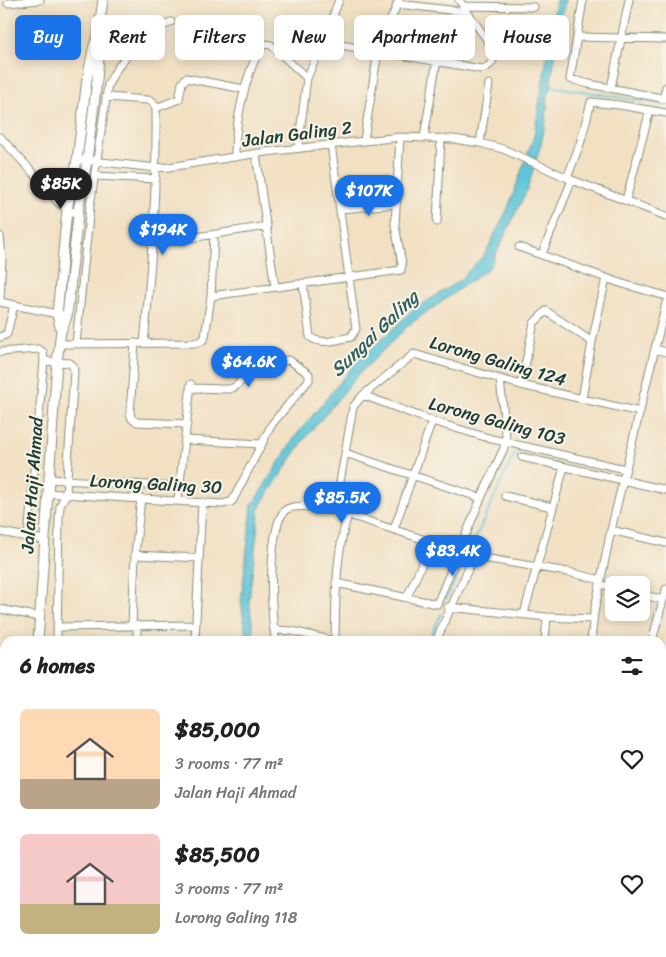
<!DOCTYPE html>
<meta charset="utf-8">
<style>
:root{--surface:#fff;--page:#f2f2f2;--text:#222;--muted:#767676;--accent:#1a73e8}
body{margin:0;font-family:Sriracha,sans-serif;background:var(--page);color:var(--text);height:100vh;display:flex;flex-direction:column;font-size:19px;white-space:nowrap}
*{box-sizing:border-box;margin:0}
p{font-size:16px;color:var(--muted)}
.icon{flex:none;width:28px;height:28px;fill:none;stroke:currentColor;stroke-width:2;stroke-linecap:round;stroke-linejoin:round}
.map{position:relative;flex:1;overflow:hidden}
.sheet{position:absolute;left:0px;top:636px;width:666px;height:321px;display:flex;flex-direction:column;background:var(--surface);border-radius:15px 15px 0 0;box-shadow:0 2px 12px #0003}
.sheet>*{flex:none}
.guide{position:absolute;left:15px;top:15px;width:636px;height:45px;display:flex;gap:10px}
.buttons{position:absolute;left:605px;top:576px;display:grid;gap:10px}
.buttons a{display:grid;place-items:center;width:45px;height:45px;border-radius:8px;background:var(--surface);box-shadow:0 2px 12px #0003;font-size:25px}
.price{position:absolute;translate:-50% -42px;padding:0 11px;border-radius:18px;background:var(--accent);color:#fff;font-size:16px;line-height:32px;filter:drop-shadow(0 1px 2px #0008)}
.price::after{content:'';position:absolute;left:50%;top:30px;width:15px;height:11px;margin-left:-8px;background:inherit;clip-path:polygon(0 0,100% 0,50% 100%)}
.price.current{background:#222;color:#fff}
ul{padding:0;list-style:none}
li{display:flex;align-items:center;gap:15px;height:125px;padding:0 20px}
li span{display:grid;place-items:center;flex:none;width:140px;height:100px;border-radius:8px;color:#555}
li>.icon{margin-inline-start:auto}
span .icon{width:60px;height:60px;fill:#fffc;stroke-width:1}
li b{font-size:21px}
h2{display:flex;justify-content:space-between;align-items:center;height:60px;padding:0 20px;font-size:21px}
.chip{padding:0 18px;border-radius:8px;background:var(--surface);box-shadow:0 2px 12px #0003;font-size:18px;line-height:45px}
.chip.current{background:var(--accent);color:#fff}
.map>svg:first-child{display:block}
</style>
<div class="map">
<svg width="666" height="957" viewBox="0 0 666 957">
<rect width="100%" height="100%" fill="#f7f3e8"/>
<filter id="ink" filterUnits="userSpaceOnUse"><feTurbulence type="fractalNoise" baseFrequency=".02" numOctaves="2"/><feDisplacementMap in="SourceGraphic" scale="10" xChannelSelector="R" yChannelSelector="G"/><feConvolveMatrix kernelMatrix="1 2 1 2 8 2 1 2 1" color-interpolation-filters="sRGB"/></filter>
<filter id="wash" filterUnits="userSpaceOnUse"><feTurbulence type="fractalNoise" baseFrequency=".0096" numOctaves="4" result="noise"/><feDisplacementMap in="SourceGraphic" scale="20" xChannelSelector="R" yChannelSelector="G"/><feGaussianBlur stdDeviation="1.12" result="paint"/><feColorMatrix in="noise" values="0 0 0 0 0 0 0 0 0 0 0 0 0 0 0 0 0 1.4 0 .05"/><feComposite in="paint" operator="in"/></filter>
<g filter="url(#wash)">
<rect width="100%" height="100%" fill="#f1e0c2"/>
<!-- water -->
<path fill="#5dc4d9" stroke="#3e8086" d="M556,0H565L551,80L552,86L548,95L546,120L541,144L527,190L489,268L410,324L359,374L303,441L260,506L249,601L255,641H247L241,601L252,505L295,437L353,366L412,311L460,280L485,254L508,208L534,136Z"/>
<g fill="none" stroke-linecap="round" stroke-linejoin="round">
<!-- stream -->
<path stroke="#5dc4d9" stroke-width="2" d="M550,86L666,105
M471,548L516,450
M446,599L463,564
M428,641L441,614
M367,957L369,952"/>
</g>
</g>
<g filter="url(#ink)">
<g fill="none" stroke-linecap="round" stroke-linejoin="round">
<!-- minor casing -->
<g stroke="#888e7b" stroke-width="9">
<path id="minor" d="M583,0L570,79L589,84L666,99
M8,3L40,0
M397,4L467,12
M463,6L534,7
M577,37L666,39
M323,42L481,69C491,67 496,59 494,50L459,0
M611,88L629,0
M106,97L147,100L152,101L156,108C157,188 152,263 144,343
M663,99L666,87
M156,108L179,99L182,83L186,78L244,89
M0,137L50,191C56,203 66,210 78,214
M424,137L437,60
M364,140L378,51L399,0
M480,143L489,84
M298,148L307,78L323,42L339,0
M256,154L275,287
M235,157C234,128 246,67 264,44L271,45L307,78
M83,160L157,168L169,167L266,152L400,137L453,139L480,143L503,149L572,180L666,216
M95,176L156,179
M567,178L580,144L591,102L619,105L666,113
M626,200L650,110
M340,209L396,204
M437,222L441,138
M0,236L2,257L0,300
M154,237L190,238L267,226
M519,247L623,284L666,296
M542,254L572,180
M303,283L310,337C322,346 338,339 351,337L356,329L331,144
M211,296L401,270L402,264L395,225L400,137
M0,302L67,316
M0,337L7,334L14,305
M135,343L130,413L132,419L137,422L187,424
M60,344L194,343L202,341L205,337L211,296L214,235
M76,344L90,206L108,85C120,58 145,34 171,22
M655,349L666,352
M0,352L38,349L43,352L44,361L28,537
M44,361L70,363L73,366L74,371L66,494L60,506L59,518L57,641
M521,385L534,323L546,311L592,342
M363,395L432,421L492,439L625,469
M582,399L592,342L606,278
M185,440L262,444
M345,453L481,498
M522,457L666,490
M48,479L179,487
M47,493L222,504L231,502L233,500L272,424L309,380V374L289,360L257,365L235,387L229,389L190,388
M505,496L552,507
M178,500L191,384
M337,511L340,482L353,407L363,395L414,354L521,385L640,412
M394,529L432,421
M611,530L666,543
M0,532L44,540
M135,555L199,558
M336,583L437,604L481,498L504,448L506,438L500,379
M600,584L614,588
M641,594L663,600
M407,597L432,542
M448,607L547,617L593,619
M0,609L39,617
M524,614L564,467
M132,625L135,555L141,498
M58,627L195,625
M274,630L292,631L334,641
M137,641V625
M195,641L202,502
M276,641C270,620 267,520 287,509C298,503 325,509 337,511L477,557L568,572L601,580
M335,641C336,597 335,557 348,514
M436,641L474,556
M545,641L547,617
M591,641L594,613L611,530L666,303
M652,641L666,589
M661,689H666
M0,726L5,729
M661,761H666
M0,792H5
M661,821H666
M661,899L666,900
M191,952V957
M265,952L266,957
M326,952L328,957
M583,952L584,957
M110,957L149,952
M405,957L407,952
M460,957L461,952
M659,957V952"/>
</g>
<!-- tertiary casing -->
<g stroke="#888e7b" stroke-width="11">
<path id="tertiary" d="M58,194L72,190
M61,331L57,315L67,210L77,160L87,79L94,45L98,36
M38,641L57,362L61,331L67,316L79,205L87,161L97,80L100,46L98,34L103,0
M46,952L47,957"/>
</g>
<!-- minor -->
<use href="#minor" stroke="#fff" stroke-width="7"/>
<!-- tertiary -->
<use href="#tertiary" stroke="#fff" stroke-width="9"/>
</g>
</g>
<g text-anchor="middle" stroke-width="4" stroke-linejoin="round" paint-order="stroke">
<!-- street labels -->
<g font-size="18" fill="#1f3d34" stroke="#f7f3e8">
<text transform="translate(297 134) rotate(-7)" y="6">Jalan Galing 2</text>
<text transform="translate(498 361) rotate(16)" y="6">Lorong Galing 124</text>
<text transform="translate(497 421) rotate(15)" y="6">Lorong Galing 103</text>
<text transform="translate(156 484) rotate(3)" y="6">Lorong Galing 30</text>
<text transform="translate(32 485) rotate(-86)" y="6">Jalan Haji Ahmad</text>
</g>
<!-- water labels -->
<g font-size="19" font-style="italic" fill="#2e5f5d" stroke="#f7f3e8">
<text transform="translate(374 333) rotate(-44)" y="7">Sungai Galing</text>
</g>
</g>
</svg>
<div class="buttons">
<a><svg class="icon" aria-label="layers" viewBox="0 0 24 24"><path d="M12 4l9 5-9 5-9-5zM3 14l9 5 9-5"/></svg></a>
</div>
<b class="price current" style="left:61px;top:210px">$85K</b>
<b class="price" style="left:369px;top:217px">$107K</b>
<b class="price" style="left:163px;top:256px">$194K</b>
<b class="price" style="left:249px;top:388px">$64.6K</b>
<b class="price" style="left:342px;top:524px">$85.5K</b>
<b class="price" style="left:453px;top:577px">$83.4K</b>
<div class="guide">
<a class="chip current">Buy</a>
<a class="chip">Rent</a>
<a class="chip">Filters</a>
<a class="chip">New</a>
<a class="chip">Apartment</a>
<a class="chip">House</a>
</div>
<section class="sheet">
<h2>6 homes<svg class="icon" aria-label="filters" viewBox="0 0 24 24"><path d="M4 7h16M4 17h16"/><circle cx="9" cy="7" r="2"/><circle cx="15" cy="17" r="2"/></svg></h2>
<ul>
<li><span style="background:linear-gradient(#ffd9b3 70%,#b9a48a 0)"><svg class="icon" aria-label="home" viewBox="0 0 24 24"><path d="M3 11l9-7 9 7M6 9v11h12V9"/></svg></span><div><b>$85,000</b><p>3 rooms · 77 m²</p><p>Jalan Haji Ahmad</p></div><svg class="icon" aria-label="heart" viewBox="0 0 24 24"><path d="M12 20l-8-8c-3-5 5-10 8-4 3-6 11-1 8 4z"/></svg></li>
<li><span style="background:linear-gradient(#f6c9c9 70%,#c2b280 0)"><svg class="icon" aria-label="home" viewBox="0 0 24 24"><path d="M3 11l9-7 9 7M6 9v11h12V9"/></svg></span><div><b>$85,500</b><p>3 rooms · 77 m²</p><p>Lorong Galing 118</p></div><svg class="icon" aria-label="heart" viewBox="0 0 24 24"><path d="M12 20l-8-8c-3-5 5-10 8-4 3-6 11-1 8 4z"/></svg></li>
</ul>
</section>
</div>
